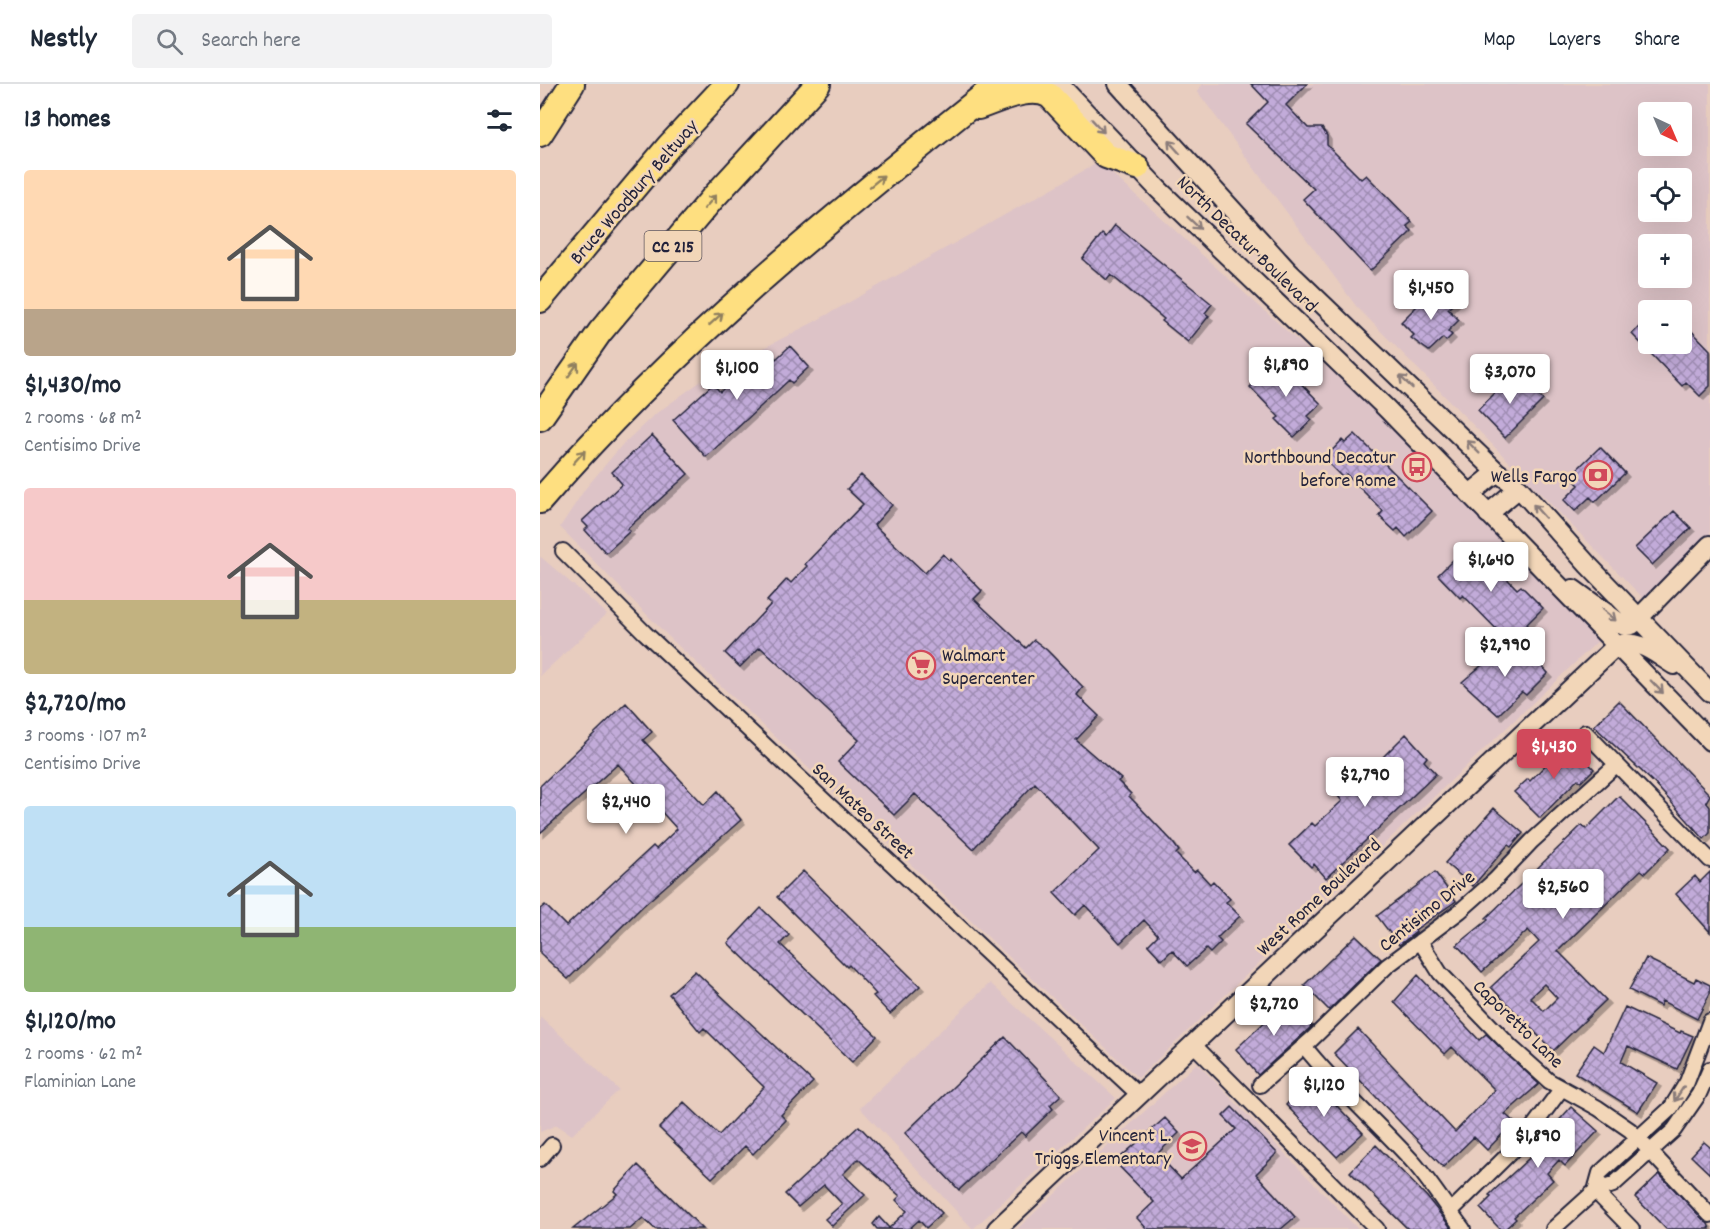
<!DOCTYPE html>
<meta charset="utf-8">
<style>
:root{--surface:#fff;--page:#f2f2f3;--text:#1f2937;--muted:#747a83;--line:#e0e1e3;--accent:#d1495b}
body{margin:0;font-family:Dekko,sans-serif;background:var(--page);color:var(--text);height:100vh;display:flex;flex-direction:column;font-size:22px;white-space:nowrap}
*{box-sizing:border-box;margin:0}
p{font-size:20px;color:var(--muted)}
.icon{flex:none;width:33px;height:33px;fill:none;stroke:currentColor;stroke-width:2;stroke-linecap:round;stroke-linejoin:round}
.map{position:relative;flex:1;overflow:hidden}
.sheet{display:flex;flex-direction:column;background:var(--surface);width:540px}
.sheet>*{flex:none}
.needle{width:39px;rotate:136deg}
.controls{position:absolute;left:1098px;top:18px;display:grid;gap:12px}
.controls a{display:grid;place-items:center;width:54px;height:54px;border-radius:6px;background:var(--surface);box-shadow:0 6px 24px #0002;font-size:30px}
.price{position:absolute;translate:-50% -51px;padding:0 14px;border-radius:6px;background:#fff;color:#222;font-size:20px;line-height:39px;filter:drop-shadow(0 2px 3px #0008)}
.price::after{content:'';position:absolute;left:50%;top:36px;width:18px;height:14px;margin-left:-9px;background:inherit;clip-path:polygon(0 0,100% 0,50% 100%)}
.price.selected{background:var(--accent);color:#fff}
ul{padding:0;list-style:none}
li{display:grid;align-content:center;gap:12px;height:318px;padding:0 24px}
li span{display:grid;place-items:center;height:186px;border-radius:6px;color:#555}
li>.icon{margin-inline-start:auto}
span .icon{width:108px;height:108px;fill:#fffc;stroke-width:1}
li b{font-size:26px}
h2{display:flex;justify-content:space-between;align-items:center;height:72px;padding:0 24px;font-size:26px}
header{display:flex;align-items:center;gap:36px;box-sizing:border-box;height:84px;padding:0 30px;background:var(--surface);border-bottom:2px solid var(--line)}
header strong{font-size:28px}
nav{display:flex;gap:33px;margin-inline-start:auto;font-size:21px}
.search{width:420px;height:54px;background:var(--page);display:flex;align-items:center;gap:15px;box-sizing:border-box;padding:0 21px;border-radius:6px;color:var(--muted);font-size:22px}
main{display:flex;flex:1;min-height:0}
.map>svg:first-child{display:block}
</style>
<header>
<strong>Nestly</strong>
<div class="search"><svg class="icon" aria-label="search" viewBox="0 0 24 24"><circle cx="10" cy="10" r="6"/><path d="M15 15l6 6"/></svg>Search here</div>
<nav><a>Map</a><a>Layers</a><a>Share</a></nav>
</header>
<main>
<section class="sheet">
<h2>13 homes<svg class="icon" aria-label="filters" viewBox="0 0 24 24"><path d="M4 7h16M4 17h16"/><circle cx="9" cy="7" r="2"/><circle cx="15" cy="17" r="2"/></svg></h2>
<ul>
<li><span style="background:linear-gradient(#ffd9b3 75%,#b9a48a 0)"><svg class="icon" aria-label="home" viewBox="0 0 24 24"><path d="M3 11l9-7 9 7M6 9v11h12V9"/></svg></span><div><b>$1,430/mo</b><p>2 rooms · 68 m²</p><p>Centisimo Drive</p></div></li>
<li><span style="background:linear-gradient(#f6c9c9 60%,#c2b280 0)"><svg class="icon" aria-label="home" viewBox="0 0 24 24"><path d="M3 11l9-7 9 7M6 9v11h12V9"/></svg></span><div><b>$2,720/mo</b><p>3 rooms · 107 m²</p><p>Centisimo Drive</p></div></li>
<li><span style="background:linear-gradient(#bfe0f5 65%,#8fb573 0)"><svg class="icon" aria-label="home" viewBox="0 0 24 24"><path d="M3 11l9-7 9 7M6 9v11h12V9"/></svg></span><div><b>$1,120/mo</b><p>2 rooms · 62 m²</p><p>Flaminian Lane</p></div></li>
</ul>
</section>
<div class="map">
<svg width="1170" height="1145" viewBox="0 0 1170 1145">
<defs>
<pattern id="building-cross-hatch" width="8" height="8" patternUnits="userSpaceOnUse" patternTransform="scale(1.5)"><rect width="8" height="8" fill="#c2abd9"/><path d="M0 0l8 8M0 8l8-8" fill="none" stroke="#9d8bb1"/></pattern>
<filter id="shadow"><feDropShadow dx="4" dy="4" stdDeviation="0" flood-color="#0004"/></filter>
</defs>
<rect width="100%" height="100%" fill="#e8cdbf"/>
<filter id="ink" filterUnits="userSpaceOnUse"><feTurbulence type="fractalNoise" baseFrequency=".0167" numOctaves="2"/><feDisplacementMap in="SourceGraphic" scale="12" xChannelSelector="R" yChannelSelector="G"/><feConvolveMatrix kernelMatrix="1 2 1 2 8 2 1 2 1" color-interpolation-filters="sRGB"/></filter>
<g filter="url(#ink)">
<!-- built -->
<path fill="#ddc3c7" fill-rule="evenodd" d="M663,0H1170V450L1108,519L816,222L657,7ZM1108,28H1142V62H1108ZM1108,94H1142V128H1108ZM1108,160H1142V194H1108ZM1108,226H1142V260H1108Z
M559,78L849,339L1060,555L598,994L128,552L20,443L45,405L82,361L114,331L164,295L274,238Z
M1,473L67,530L0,592V474Z
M450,899L576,1014L433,1145L320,1024Z
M0,932L79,1006L32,1051L17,1041L0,1048Z
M657,979L818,1145H477Z"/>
<!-- building -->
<path fill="url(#building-cross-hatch)" stroke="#22223b" stroke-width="1.5" fill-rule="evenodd" filter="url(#shadow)" d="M711,0H767L746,21L768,44H782L787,52V61L821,95L826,91L872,138L867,142L872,147L830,187L763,115L774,105L706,40L728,18Z
M575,141L672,220L665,229L669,232L648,258L622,237L624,235L571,191L567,196L542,175L562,150L566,153Z
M905,207L915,218L908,225L919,236L908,247L912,251L906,257L903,254L889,267L871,254L874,251L861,238L886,213L892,219Z
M1108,234V260H1142V237L1170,266V302L1160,312L1146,298L1142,302L1092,250Z
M250,262L269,283L252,299L249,296L166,373L133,336L173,300L180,308L203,286L208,291L231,269L236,275Z
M738,276L781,320L768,332L772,336L754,353L736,335L739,333L710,303Z
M975,289L1003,316L965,354L938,326Z
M815,350L892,427L866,453L858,444L855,447L839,432L843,427L806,390L802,393L784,375L802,356L805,359Z
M112,351L148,390L87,445L90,447L66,469L45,446L48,443L42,437L82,400L72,388Z
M1060,363L1085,389L1055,418L1050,413L1035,427L1024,416L1039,401L1030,392Z
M321,391L352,421L334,441L385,489L403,470L410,477L411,475L442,507L434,515L486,564L494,556L507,566L543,603L537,611L559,632L536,656L581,695L578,697L591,710L589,712L631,756L639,767L636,770L654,788L657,786L670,800L673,797L690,815L686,818L700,832L677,854L681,858L670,869L666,865L647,882L632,866L622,876L608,861L618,851L604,836L580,859L545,821L535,831L514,809L559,766L495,699L433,765L375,710L354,731L298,678L319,656L220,563L200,583L185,569L231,520L227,517L247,495L251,499L267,482L265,480L323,420L307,405Z
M1134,427L1151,444L1112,481L1095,464Z
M935,462L977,505L981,502L1003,524L969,558L923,511L920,514L898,491L920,469L924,473Z
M969,558L982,571L986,566L1008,589L986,611L982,608L958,631L922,598Z
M1079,617L1170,711L1166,718L1170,723V749L1164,755L1115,700L1054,642Z
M86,619L112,648L103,656L164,721L178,707L201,736L103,822L28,895L0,869V825L5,821L26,842L113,762L116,765L137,745L78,680L0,749V702Z
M866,650L887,673L884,677L896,690L786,794L774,780L771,783L749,761L772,739L775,742L802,717L798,712L814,697L819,702L846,676L843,673Z
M1028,658L1054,685L1041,698L1038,695L1000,734L974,708L988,695L990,697Z
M1079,712L1130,764L1105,789L1101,786L1018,867L1066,916L1013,967L951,903L999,858L988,846L942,888L917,861L948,836L946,834L1042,741L1046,745ZM1004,900L1017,914L1004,927L990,913Z
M954,724L983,749L971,763L968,761L933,802L905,779Z
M263,787L380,902L350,930L333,912L336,910L309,881L307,883L237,813Z
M895,788L916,817L875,846L876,848L859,861L837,832Z
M1170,788V848L1136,810L1155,792L1160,798Z
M221,824L249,851L240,860L337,952L312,978L188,859Z
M816,851L841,875L789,926L764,901Z
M1106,874L1154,898L1156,894L1170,901V909L1157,935L1122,917L1120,922L1089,906Z
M155,887L273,998L241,1031L246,1036L213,1070L205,1062L172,1094L119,1044L144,1018L179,1051L224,1003L164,944L160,948L129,910Z
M878,891L939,956L946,950L999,1000L965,1030L974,1038L947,1066L934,1053L903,1083L794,969L818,945L915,1048L955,1006L912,963L905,970L854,918Z
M749,915L772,942L718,991L696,965Z
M1085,923L1140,949L1141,947L1153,952L1137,985L1088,962L1081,978L1117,999L1098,1028L1035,989L1054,961L1064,968Z
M465,953L521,1011L510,1021L513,1025L485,1052L481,1048L419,1106L365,1049Z
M771,995L823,1049L797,1073L746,1021Z
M692,1023L737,1069L716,1090L755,1133L741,1145H607L597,1134L614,1118L575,1078L625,1034L639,1049L617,1070L641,1095L696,1045L683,1032Z
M1031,1023L1058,1047L1025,1082L1019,1076L1007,1089L1013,1096L974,1133L976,1135L965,1145H960L940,1124L951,1113L949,1111L999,1065L996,1062Z
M319,1042L402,1129L386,1144L379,1136L369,1145H337L333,1140L339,1133L349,1144L367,1127L356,1116L360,1112L318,1075L303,1090L325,1111L292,1142L285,1135L302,1120L284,1101L258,1123L245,1110Z
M1164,1058L1170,1063V1090L1151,1072Z
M836,1061L887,1113L912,1145H868L810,1088Z
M98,1081L163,1145H115L103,1134L90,1145H33L77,1110L74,1107Z
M1119,1090L1168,1140L1170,1145H1126L1095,1113Z"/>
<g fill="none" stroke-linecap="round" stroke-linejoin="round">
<!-- street casing -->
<g stroke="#22223b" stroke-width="18">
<path id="street" d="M23,467L105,549L599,1011
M1045,648L1170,776
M880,857L900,889L972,964L1009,997L1058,1024L1090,1046L1170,1131
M653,960L837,1145
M764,962C797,1004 838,1039 874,1079C892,1100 906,1123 923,1145
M720,1001L772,955L847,882L920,827L955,796L992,757L1076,681
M0,1075L12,1061
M1055,1107L1060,1089L1131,1024L1147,998L1170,937
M1055,1107L1092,1145
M911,1127L984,1055L1022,1004
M1013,1145L1055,1107L1073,1101L1134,1046L1159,1010L1170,985"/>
</g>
<!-- secondary casing -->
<g stroke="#22223b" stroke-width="22">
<path id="secondary" d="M519,0L618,105L846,324L1170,657
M578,0L748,187L957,388L979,404L1048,481L1170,608
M930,410L957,388
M948,430L979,404
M1033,505L1084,542L1092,541L1170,461
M1077,561C1101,555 1114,569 1134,581
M457,1145L1077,561"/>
</g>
<!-- highway casing -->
<g stroke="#22223b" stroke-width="28">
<path id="highway" d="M438,23C459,16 491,0 510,12L566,72L597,83
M0,50L32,0
M0,216L129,62L187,0
M0,334L60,248L172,115L278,0
M0,417C136,259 296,129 458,0"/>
</g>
<!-- street -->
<use href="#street" stroke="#f2d6b8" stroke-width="14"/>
<!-- secondary -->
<use href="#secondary" stroke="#f2d6b8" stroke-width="18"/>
<!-- highway -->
<use href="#highway" stroke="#fedf80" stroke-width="24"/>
</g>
<!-- one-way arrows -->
<defs><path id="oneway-shaft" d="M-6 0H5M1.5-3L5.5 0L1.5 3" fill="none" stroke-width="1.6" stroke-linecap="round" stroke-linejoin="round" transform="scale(1.5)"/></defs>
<g stroke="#8a7c7a">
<use href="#oneway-shaft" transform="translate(558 42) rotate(47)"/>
<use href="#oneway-shaft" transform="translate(634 63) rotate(-132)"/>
<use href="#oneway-shaft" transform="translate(654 139) rotate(43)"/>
<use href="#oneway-shaft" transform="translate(866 298) rotate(-137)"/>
<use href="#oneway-shaft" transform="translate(933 363) rotate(-135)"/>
<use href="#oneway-shaft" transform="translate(999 427) rotate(-132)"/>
<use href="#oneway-shaft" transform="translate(1069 531) rotate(40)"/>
<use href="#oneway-shaft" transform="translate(1117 603) rotate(46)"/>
<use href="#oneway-shaft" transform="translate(1139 1010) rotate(123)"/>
</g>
<g stroke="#90805e">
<use href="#oneway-shaft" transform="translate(337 97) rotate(-39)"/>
<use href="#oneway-shaft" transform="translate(170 118) rotate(-49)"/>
<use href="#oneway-shaft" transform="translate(176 235) rotate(-42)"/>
<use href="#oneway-shaft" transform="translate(33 286) rotate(-55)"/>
<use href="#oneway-shaft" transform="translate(39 373) rotate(-48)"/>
</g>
</g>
<!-- icons -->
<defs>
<g id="bus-ring" transform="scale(1.5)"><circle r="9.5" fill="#f2d6b8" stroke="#d1495b" stroke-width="1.5"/><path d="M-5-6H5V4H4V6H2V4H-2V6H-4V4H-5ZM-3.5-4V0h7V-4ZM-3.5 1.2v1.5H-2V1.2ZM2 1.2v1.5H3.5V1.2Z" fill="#d1495b"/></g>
<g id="bank-ring" transform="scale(1.5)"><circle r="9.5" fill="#f2d6b8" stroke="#d1495b" stroke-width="1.5"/><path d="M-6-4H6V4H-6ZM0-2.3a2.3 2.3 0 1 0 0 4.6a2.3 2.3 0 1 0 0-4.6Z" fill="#d1495b"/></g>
<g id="supermarket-ring" transform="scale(1.5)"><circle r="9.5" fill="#f2d6b8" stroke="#d1495b" stroke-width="1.5"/><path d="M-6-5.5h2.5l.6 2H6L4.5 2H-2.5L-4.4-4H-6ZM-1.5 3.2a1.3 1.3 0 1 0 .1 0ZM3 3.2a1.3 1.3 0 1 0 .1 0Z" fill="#d1495b"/></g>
<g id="school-ring" transform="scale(1.5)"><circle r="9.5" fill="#f2d6b8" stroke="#d1495b" stroke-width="1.5"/><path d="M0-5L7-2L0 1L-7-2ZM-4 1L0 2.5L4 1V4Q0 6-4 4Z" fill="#d1495b"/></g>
</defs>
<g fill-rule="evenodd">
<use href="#bus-ring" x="877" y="383"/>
<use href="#bank-ring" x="1058" y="391"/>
<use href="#supermarket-ring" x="381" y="581"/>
<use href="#school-ring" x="652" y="1062"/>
</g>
<g text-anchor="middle" stroke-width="5" stroke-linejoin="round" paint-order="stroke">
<!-- shield labels -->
<rect fill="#f2d6b8" stroke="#605860" stroke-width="1.5" x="104.5" y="147" width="57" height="30" rx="4.5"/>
<g font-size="18" font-weight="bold" fill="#22223b">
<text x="133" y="168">CC 215</text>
</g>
<!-- street labels -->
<g font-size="20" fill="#22223b" stroke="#f2d6b8">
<text transform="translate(93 107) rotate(-49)" y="7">Bruce Woodbury Beltway</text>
<text transform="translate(708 159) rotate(44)" y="7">North Decatur Boulevard</text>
<text transform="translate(324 726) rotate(43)" y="7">San Mateo Street</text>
<text transform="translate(778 812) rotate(-43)" y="7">West Rome Boulevard</text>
<text transform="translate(886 826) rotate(-39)" y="7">Centisimo Drive</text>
<text transform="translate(979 939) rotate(44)" y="7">Caporetto Lane</text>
</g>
<!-- poi labels -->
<g font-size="20" fill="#22223b" stroke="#f2d6b8" text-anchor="end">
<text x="856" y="379">Northbound Decatur<tspan x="856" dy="23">before Rome</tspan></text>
<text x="1037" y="398">Wells Fargo</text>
<text x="402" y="577" text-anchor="start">Walmart<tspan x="402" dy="23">Supercenter</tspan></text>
<text x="631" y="1057">Vincent L.<tspan x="631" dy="23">Triggs Elementary</tspan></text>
</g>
</g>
</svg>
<div class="controls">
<a><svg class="needle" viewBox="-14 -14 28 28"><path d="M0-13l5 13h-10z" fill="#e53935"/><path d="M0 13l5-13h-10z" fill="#747a83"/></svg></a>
<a><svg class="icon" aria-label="locate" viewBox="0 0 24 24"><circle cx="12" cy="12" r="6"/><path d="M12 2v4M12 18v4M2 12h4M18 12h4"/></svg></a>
<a>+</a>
<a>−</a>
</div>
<b class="price" style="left:891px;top:237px">$1,450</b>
<b class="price" style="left:746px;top:314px">$1,890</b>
<b class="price" style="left:197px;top:317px">$1,100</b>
<b class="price" style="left:970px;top:321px">$3,070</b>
<b class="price" style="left:951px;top:509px">$1,640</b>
<b class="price" style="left:965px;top:594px">$2,990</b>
<b class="price selected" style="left:1014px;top:696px">$1,430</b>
<b class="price" style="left:825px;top:724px">$2,790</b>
<b class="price" style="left:86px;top:751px">$2,440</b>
<b class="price" style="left:1023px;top:836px">$2,560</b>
<b class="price" style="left:734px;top:953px">$2,720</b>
<b class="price" style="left:784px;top:1034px">$1,120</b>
<b class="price" style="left:998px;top:1085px">$1,890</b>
</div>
</main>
